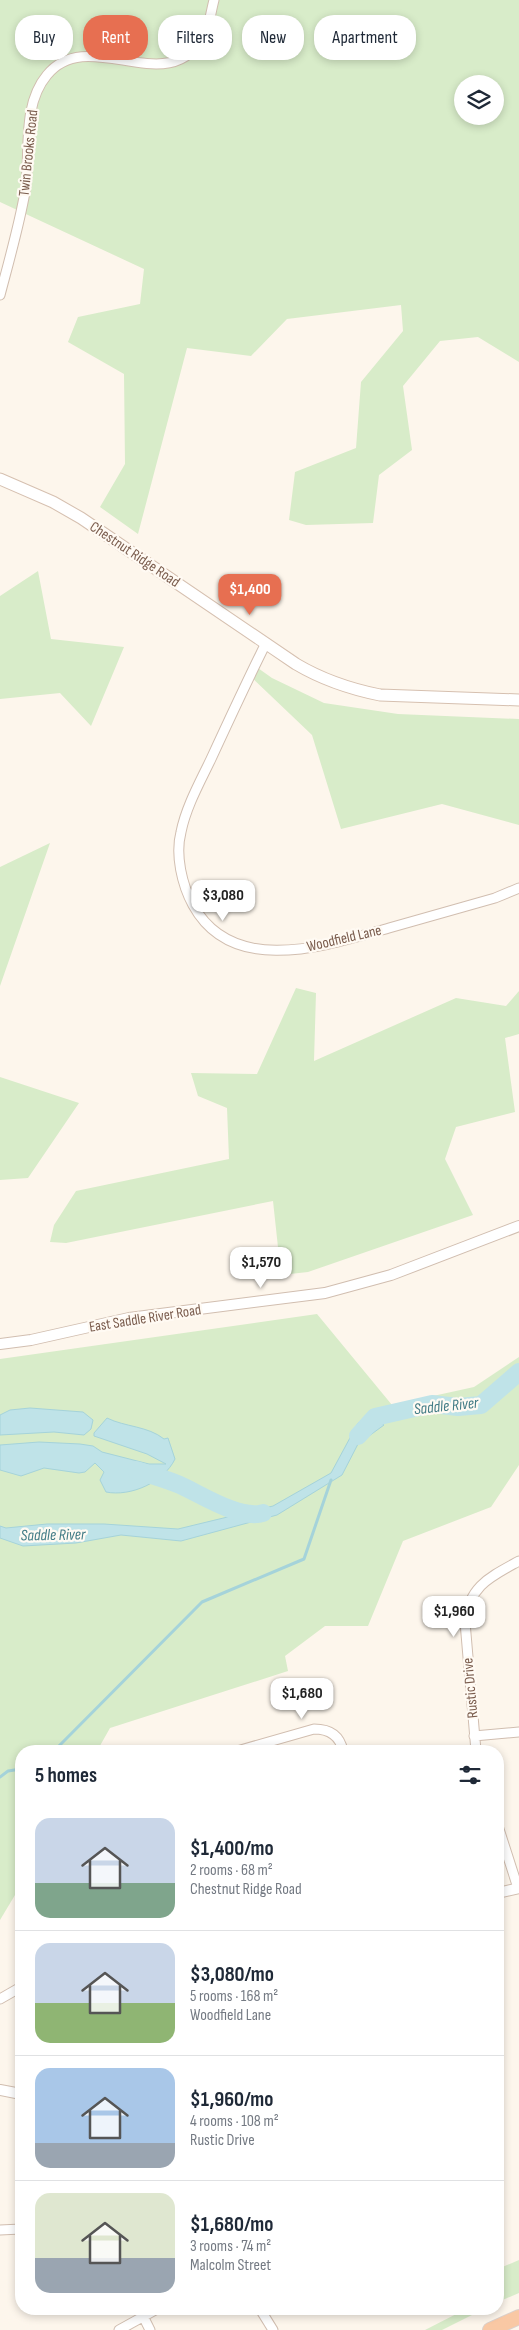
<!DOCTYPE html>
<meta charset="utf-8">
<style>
:root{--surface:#fff;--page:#f2f2f3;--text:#1f2937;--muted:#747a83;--line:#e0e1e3;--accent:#e76f51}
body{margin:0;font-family:"Sofia Sans Condensed",sans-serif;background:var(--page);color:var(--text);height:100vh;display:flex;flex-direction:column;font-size:19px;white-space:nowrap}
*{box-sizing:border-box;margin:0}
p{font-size:16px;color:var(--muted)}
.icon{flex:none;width:28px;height:28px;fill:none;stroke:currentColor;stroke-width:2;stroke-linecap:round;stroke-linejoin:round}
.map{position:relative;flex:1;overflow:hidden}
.side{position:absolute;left:15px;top:1745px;width:489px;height:570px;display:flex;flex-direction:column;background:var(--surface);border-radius:20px;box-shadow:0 2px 8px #0003}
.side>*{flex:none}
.hud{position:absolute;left:15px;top:15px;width:490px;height:45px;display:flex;gap:10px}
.fabs{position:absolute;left:454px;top:75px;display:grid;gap:10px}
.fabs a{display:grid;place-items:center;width:50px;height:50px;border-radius:50%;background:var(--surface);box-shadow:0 2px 8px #0003;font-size:25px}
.price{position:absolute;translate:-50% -42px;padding:0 11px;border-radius:10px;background:#fff;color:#222;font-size:16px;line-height:32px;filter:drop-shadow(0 1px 2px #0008)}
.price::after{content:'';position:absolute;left:50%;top:30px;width:15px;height:11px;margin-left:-8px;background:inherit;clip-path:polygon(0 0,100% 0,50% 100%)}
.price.on{background:var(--accent);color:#fff}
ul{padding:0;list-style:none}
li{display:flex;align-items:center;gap:15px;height:125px;padding:0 20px}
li+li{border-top:1px solid var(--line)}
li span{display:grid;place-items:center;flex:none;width:140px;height:100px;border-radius:15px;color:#555}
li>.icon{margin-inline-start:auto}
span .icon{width:60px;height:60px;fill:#fffc;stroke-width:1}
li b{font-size:21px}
h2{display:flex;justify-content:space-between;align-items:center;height:60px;padding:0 20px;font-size:21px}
.tag{padding:0 18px;border-radius:20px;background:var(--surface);box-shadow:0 2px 8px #0003;font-size:18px;line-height:45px}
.tag.on{background:var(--accent);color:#fff}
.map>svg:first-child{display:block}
</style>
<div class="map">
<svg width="519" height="2330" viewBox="0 0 519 2330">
<rect width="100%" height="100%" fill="#fdf6ec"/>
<!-- green -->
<path fill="#d8ecc9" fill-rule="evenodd" d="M0,0H519V362L478,337L440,341L403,386L412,450L379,475L373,523L306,525L289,520L295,472L356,448L361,382L403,331L401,305L287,319L251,356L187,348L138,534L100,507L125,464L124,374L68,342L78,317L140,304L144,269L0,202ZM462,84H495V116H462Z
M38,571L51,639L124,647L91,726L60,693L0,699V596Z
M251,663L272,678L324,703L398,714L519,719V825L442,804L341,829L312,735L246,672Z
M50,843L0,986V867Z
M296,988L316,993L314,1061L456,998L506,1006L519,991V1034L505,1038L515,1112L456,1127L445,1159L473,1215L308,1272L281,1275L273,1201L66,1243L50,1242L54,1225L76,1191L229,1159L227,1108L198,1096L191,1073L257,1074Z
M0,1077L79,1103L28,1178L0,1180Z
M317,1314L392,1405L474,1387L519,1357V1465L491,1507L403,1541L368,1626H325L285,1656L288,1671L110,1728L97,1751H21V1885L0,1920V1359Z
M519,2260V2293L498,2302V2275L500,2268Z
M466,2309H484L442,2330H425Z"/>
<!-- water -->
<path fill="#bfe3e8" stroke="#a5d3da" d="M30,1408L83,1412L93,1420L91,1429L84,1435L54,1432L0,1435V1415L10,1410Z
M372,1416L384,1425L358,1444L342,1475L277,1515L181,1541L121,1535L76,1543L23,1546L0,1538V1526L6,1528L47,1524H104L178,1529L273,1506L331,1473L358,1423Z
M107,1418C125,1427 148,1426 164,1439L168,1438L175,1459C164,1482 131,1497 106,1492L100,1480L104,1472L95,1463L85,1472L79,1473L44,1468L21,1476L0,1470V1445L39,1442L80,1444L93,1446L102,1452L149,1464H166L147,1454L94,1436V1433Z"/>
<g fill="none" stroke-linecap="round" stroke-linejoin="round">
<!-- stream -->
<path stroke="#a5d3da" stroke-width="3" d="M54,1751L202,1602L304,1559L331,1480
M0,1777L8,1771L21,1769"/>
<!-- river -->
<path stroke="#bfe3e8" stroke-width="18" d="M358,1436L375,1417L432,1404L458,1407L481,1405L519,1372
M136,1470C151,1475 166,1479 180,1485C202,1495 240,1520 263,1513"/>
<!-- minor casing -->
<g stroke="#d1beb0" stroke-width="11">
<path id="minor" d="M0,295C9,261 19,226 25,192C31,154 21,106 47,75C89,23 171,104 205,33C210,23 211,11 214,0
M266,643C247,681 229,720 211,759C200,782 186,807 181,832C175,855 182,885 193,905C233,978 328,945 389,928C425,918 460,908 495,898L519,888
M474,1736L519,1732
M237,1751L314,1729C330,1729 340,1736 343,1751
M476,1751L465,1622C469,1586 490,1577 519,1561
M498,1826L518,1888
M0,1999L21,1987
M0,2230L21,2229
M260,2309L273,2330
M143,2316L150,2330
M119,2330L157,2309"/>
</g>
<!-- tertiary casing -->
<g stroke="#d1beb0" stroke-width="12">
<path id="tertiary" d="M0,1344L31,1340L129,1318L325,1293L391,1275L519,1226
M498,1893L519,1888
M0,2090L21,2094"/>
</g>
<!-- secondary casing -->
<g stroke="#d6c0b0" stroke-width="13">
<path id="secondary" d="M0,479L53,502L81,518L296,664C323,680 350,689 380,695L519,700"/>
</g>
<!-- trunk casing -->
<g stroke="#dad1cd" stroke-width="16">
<path id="trunk" d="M490,2330L519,2317"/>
</g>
<!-- minor -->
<use href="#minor" stroke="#fff" stroke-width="9"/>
<!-- tertiary -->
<use href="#tertiary" stroke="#fff" stroke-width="10"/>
<!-- secondary -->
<use href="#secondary" stroke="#fff" stroke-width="11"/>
<!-- trunk -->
<use href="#trunk" stroke="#f9c8a4" stroke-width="14"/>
</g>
<g text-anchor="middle" stroke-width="4.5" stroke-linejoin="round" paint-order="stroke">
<!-- street labels -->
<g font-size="15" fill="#7a5c4d" stroke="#fffaf3">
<text transform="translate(28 153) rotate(-84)" y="5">Twin Brooks Road</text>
<text transform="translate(135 554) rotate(34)" y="5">Chestnut Ridge Road</text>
<text transform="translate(344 938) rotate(-13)" y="5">Woodfield Lane</text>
<text transform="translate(145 1318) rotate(-9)" y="5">East Saddle River Road</text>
<text transform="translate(470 1688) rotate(-95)" y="5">Rustic Drive</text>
</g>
<!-- water labels -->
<g font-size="16" font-style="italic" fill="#437c86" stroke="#fffaf3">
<text transform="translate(446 1405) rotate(-6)" y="6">Saddle River</text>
<text transform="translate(53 1534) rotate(-1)" y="6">Saddle River</text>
</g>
</g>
</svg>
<div class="fabs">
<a><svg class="icon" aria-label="layers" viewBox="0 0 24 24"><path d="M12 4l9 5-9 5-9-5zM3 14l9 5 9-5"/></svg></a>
</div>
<b class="price on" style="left:250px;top:616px">$1,400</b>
<b class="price" style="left:223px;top:922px">$3,080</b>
<b class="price" style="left:261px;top:1289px">$1,570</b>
<b class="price" style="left:454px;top:1638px">$1,960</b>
<b class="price" style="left:302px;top:1720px">$1,680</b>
<div class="hud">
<a class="tag">Buy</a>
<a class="tag on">Rent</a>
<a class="tag">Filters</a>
<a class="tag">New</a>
<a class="tag">Apartment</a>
</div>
<section class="side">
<h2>5 homes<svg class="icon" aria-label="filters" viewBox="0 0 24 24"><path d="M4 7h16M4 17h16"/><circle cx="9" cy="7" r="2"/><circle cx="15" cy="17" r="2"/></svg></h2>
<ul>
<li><span style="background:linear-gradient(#c9d6e8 65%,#7fa58c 0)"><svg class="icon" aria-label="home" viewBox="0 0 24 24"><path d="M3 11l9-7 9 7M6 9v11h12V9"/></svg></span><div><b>$1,400/mo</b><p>2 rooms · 68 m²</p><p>Chestnut Ridge Road</p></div></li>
<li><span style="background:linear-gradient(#c9d6e8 60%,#8fb573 0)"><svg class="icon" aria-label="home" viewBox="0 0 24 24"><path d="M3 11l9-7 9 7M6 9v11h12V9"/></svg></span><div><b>$3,080/mo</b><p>5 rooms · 168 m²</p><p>Woodfield Lane</p></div></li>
<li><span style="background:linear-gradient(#a9c7e8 75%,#9aa5b1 0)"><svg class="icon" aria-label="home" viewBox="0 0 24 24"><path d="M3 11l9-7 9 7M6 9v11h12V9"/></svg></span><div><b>$1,960/mo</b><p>4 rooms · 108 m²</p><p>Rustic Drive</p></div></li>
<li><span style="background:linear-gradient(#dfe7d0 65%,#9aa5b1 0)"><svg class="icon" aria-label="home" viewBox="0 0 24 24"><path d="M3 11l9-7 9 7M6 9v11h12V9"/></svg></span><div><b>$1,680/mo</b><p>3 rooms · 74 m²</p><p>Malcolm Street</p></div></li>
</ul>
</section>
</div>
